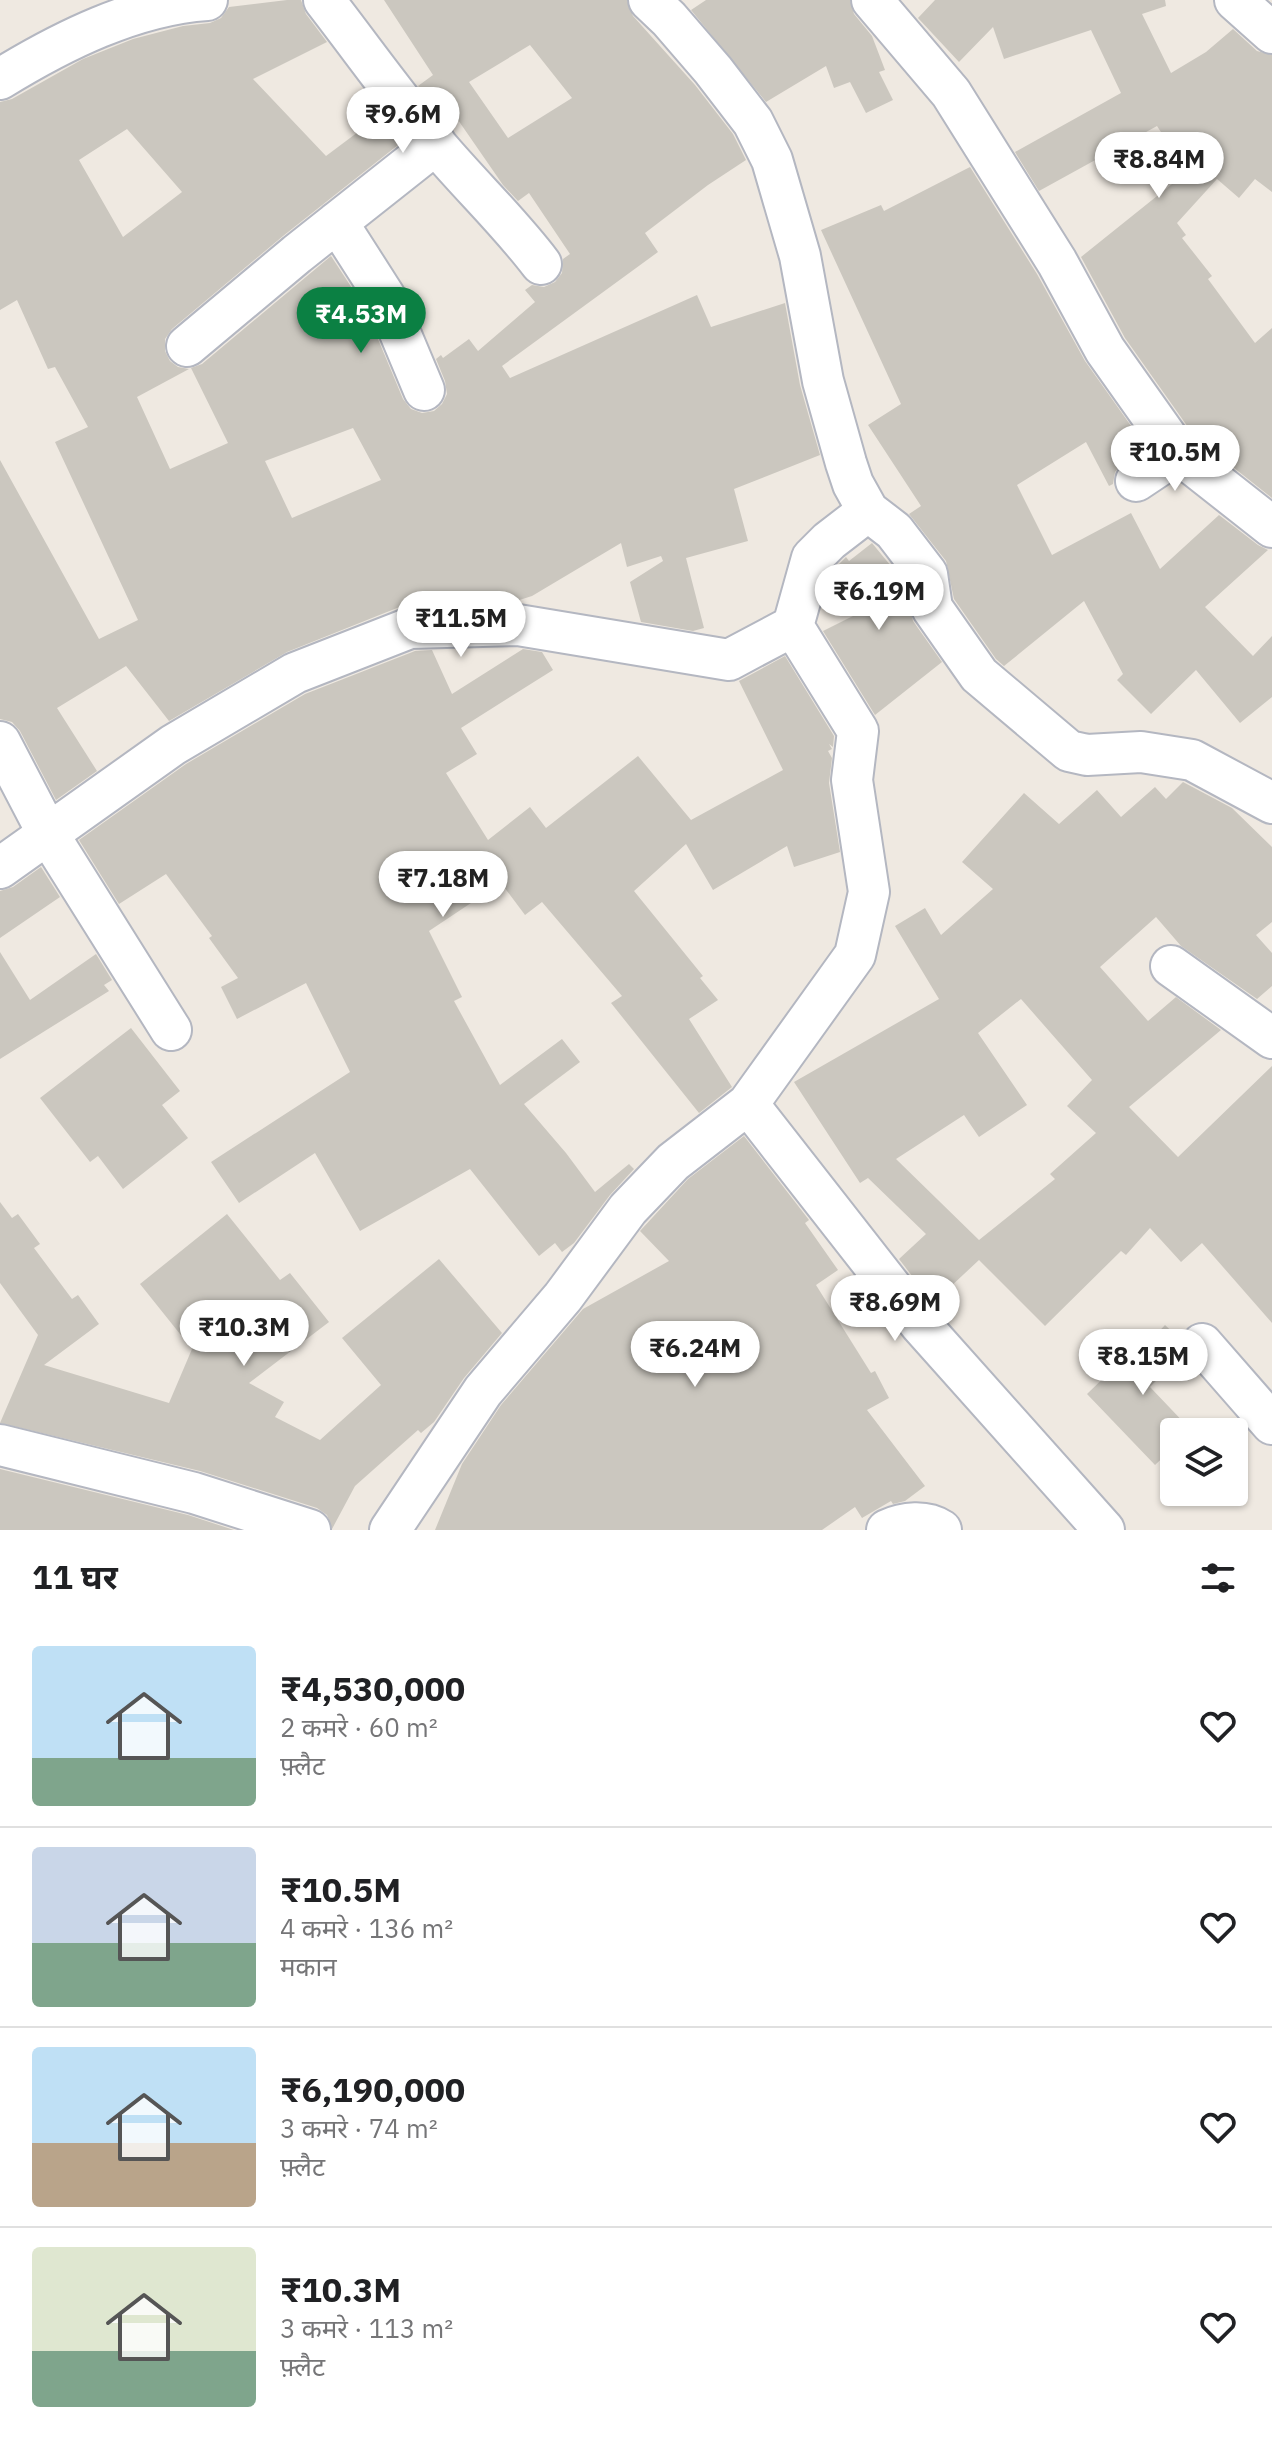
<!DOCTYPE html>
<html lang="hi">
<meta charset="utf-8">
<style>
:root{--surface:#fff;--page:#f2f2f2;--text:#202124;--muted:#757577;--line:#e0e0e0;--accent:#0b8043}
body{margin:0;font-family:"IBM Plex Sans","Noto Sans Devanagari",sans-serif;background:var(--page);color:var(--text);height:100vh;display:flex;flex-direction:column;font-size:30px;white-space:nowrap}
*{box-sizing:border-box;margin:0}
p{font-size:26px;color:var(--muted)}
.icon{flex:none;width:44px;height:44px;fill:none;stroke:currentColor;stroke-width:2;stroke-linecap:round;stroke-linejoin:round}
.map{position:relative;height:1530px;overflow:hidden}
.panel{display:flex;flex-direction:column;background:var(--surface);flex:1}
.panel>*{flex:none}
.fabs{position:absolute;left:1160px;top:1418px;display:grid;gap:16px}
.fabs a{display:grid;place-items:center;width:88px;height:88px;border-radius:8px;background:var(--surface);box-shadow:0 2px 6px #0004;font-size:40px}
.price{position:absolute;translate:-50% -68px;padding:0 18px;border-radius:28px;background:#fff;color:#222;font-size:26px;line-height:52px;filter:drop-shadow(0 2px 4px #0008)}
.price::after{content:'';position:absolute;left:50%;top:48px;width:24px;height:18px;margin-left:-12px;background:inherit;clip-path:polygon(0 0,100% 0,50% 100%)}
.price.active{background:var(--accent);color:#fff}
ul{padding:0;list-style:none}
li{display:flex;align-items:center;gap:24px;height:200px;padding:0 32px}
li+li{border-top:2px solid var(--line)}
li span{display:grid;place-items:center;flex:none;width:224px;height:160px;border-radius:8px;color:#555}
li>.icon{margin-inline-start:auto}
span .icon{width:96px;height:96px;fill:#fffc;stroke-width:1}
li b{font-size:34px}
h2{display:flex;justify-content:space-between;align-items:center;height:96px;padding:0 32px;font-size:34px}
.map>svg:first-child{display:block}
</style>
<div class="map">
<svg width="1272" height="1530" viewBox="0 0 1272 1530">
<rect width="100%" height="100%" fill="#efe9e1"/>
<!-- building -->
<path fill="#cbc7bf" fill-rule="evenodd" d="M287,0H301L306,14L327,42L253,79L326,156L382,114L403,141L283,236L172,329L165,339V351L170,361L178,367L189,369L137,397L170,469L228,443L191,368L202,364L331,256L365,308L403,399L411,409L422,413L434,411L442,404L447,394L445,381L436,359L441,355L443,358L469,339L478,351L535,302L525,290L532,285L544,287L555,282L562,273L563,259L570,254L529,193L518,201L503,185L456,117L452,119L450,115L445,119L418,86L433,75L384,0H627L633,16L695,85L733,134L746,160L708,185L645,233L658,252L502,366L510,378L697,295L711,327L785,303L800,385L820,455L734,489L748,541L686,558L704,628L693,631L641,622L630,582L663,561L661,556L627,567L621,543L532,596L513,602L402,606L287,652L169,721L126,666L57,708L97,771L56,800L20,731L12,722L0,719V460L99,639L138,620L55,442L88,427L55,367L48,369L17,300L0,310V102L12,99L83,59L133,39L183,26L210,23L221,18L229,7ZM530,45L572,98L508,138L469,82ZM127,129L182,192L123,237L79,160ZM353,428L381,480L292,518L265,461Z
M706,0H850L854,14L872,36L885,70L879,72L893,100L866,113L850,82L834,88L826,66L766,102L691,10Z
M935,0H1165L1166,6L1142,14L1171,73L1206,52L1233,29L1257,51L1272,55V192L1255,179L1239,198L1217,179L1177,223L1186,235L1182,238L1212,276L1208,279L1255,343L1272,328V498L1195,437L1125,338L1081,257L1187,172L1157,126L1039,191L1015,152L1121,93L1091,30L1004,59L993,27L959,62L918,18Z
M970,167L1037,274L1085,361L1146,447L1123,462L1115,472L1113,484L1109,486L1086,442L1017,485L1052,555L1131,513L1160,569L1219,515L1258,545L1268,550L1205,607L1253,656L1272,636V697L1240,723L1196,670L1151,714L1117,680L1123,674L1084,601L1004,666L996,659L954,599L946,561L909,514L921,506L868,425L901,404L821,230L881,205L884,211Z
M872,543L905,583L913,621L942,662L875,715L823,631L889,598L884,584L825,598L833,570L846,557L849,561Z
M523,649L542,652L553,670L461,728L477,754L446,773L488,840L530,807L546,828L638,756L691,820L783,770L739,681L785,656L834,736L833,747L829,744L832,749L828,751L832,758L829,783L840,852L794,867L787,846L713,890L686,844L634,891L703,976L700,978L718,1000L689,1019L732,1087L699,1113L611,1003L622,996L542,902L525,915L501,883L429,931L462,997L454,1001L500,1085L562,1039L580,1062L524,1104L566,1153L595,1192L629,1164L634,1169L610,1195L574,1243L562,1252L555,1243L539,1256L470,1169L360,1231L315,1153L239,1203L211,1162L350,1072L306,983L237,1019L221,987L238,978L209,938L212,936L166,874L119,904L79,840L186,764L305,694L415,651L432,650L452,694Z
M1183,782L1232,808L1272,847V922L1256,935L1272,953V986L1257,999L1181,946L1156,917L1100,967L1148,1021L1176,997L1221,1030L1129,1107L1178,1157L1272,1066V1323L1202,1243L1181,1262L1150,1228L1126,1255L1121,1251L1045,1326L979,1260L933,1303L899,1259L926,1234L868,1178L860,1183L794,1082L939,999L895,926L925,908L941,935L993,889L962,862L1024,793L1059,824L1097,790L1121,817L1155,787L1166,799ZM1021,999L1092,1080L1067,1106L1096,1133L1050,1174L1055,1179L979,1240L896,1159L964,1115L979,1137L1027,1105L978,1033Z
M41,867L60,897L0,938V891L13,887Z
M0,952L30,1000L96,954L112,980L104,985L109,991L0,1059Z
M131,1028L180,1091L162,1105L188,1138L123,1189L98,1156L90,1162L40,1098Z
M744,1136L809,1220L805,1223L838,1270L816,1285L871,1373L875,1371L889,1398L867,1410L925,1486L905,1501L893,1504L891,1501L862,1518L855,1507L822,1530H435L462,1464L501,1405L583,1309L669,1261L640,1231L688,1179Z
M0,1202L12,1218L18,1214L40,1244L34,1248L72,1299L78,1295L99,1324L44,1365L169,1403L192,1349L140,1284L227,1214L280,1280L290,1273L329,1322L249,1383L284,1402L275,1417L320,1440L381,1385L342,1338L439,1259L502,1333L464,1378L434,1422L421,1433L418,1430L355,1486L332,1529L327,1515L317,1508L200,1471L0,1423L38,1335L0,1283Z
M1165,1325L1180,1339L1182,1354L1150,1387L1191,1430L1174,1432V1447L1155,1465L1087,1394L1123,1359L1128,1364Z
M0,1469L188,1515L234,1530H0Z"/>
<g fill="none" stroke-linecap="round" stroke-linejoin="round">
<!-- minor casing -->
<g stroke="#b4b7c1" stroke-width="44">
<path id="minor" d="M324,0C362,49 398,100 438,147C472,187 510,223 541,264
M649,0L669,19L713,70L753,122L772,160L800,256L823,381L846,463L853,484L868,511L894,531L927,574L932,608L979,675L1069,751L1087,755L1141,752L1192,760L1272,803
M872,0L951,93L1057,262L1105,350L1178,453L1272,527
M1235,0L1272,33
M0,79C62,41 134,5 207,0
M337,222L385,297L424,390
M187,346L297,254L436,144
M1136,481L1178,453
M0,742L48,834L171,1030
M0,868L173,745L295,673L410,628L518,625L729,660L793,626L812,558L829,541L868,511
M1171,966L1272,1038
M748,1104L920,1324L1104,1530
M1202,1344L1272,1424
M0,1445L194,1493L310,1530
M390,1530L483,1391L563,1297L628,1209L673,1162L748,1104L855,955L869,892L852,780L858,731L793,626
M887,1530C904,1522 926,1520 941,1530"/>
</g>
<!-- minor -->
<use href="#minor" stroke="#fff" stroke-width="40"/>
</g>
</svg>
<div class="fabs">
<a><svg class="icon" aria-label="layers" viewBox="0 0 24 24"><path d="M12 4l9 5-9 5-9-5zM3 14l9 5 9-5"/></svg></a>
</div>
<b class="price" style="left:403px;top:155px">₹9.6M</b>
<b class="price" style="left:1159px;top:200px">₹8.84M</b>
<b class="price active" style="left:361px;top:355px">₹4.53M</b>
<b class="price" style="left:1175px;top:493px">₹10.5M</b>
<b class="price" style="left:879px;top:632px">₹6.19M</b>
<b class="price" style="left:461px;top:659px">₹11.5M</b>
<b class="price" style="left:443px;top:919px">₹7.18M</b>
<b class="price" style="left:895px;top:1343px">₹8.69M</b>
<b class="price" style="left:244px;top:1368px">₹10.3M</b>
<b class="price" style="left:695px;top:1389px">₹6.24M</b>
<b class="price" style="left:1143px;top:1397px">₹8.15M</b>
</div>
<section class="panel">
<h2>11 घर<svg class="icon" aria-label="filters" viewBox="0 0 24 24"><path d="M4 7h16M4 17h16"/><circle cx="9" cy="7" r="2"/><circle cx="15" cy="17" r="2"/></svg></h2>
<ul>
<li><span style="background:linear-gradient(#bfe0f5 70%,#7fa58c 0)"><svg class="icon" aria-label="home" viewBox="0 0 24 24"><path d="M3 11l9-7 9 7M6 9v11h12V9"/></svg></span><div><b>₹4,530,000</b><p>2 कमरे · 60 m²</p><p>फ़्लैट</p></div><svg class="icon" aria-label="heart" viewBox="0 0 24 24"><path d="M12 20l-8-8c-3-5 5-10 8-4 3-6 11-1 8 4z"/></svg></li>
<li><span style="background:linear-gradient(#c9d6e8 60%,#7fa58c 0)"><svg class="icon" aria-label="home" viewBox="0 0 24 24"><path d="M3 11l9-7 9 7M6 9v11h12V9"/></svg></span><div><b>₹10.5M</b><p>4 कमरे · 136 m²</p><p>मकान</p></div><svg class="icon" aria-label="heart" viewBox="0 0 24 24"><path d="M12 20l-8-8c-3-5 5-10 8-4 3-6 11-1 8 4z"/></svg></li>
<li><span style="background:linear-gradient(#bfe0f5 60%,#b9a48a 0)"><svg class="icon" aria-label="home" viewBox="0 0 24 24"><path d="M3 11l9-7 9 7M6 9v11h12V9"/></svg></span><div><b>₹6,190,000</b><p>3 कमरे · 74 m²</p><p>फ़्लैट</p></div><svg class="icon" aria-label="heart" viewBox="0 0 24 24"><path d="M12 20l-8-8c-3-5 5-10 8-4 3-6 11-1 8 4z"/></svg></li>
<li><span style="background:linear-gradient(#dfe7d0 65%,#7fa58c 0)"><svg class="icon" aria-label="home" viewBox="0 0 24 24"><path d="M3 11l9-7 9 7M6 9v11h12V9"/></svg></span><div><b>₹10.3M</b><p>3 कमरे · 113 m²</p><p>फ़्लैट</p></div><svg class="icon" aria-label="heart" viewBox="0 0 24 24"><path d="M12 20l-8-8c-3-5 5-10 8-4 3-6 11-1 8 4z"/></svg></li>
</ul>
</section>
